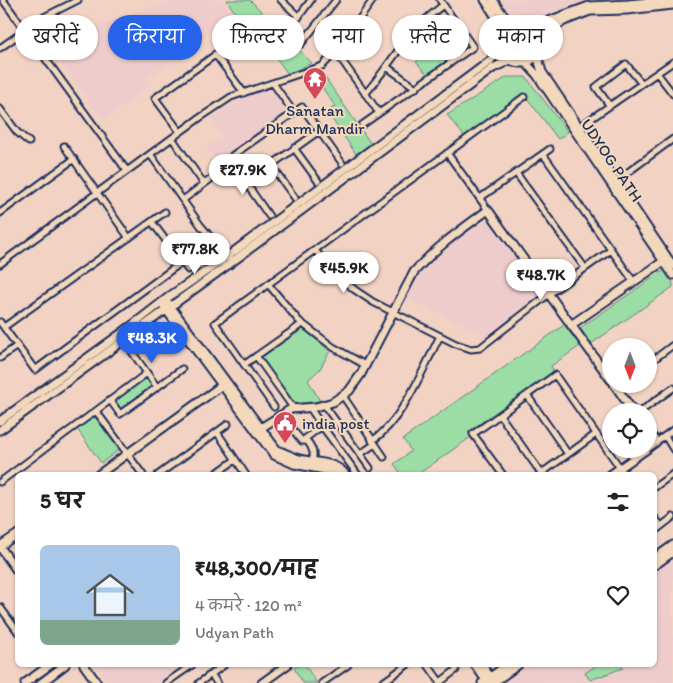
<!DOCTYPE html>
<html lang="hi">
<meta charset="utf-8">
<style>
:root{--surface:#fff;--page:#f2f2f2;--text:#222;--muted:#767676;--line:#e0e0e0;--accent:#2563eb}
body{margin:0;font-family:Itim,"Playpen Sans Deva",sans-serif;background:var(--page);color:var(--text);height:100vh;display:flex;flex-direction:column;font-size:19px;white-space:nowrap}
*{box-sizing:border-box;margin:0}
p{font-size:16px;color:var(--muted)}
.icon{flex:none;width:28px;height:28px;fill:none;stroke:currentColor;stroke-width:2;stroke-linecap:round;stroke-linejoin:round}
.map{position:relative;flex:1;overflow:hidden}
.drawer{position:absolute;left:15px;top:472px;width:642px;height:195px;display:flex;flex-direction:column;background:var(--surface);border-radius:8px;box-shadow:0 1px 4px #0004}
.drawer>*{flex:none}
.top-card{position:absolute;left:15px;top:15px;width:644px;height:45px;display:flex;gap:10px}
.needle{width:32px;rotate:180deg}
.buttons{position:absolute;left:602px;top:338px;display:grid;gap:10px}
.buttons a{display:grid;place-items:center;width:55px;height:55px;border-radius:50%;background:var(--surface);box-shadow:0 1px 4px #0004;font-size:25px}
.price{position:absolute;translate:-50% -42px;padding:0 11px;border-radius:18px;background:#fff;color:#222;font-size:16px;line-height:32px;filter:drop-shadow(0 1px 2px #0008)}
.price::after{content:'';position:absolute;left:50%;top:30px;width:15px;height:11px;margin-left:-8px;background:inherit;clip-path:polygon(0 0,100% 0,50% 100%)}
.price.current{background:var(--accent);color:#fff}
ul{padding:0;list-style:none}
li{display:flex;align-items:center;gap:15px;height:125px;padding:0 25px}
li+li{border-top:1px solid var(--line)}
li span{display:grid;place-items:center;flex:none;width:140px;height:100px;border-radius:8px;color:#555}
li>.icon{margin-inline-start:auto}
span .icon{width:60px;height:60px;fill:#fffc;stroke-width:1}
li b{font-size:21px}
h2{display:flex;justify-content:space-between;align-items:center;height:60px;padding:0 25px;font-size:21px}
.tag{padding:0 18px;border-radius:22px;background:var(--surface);box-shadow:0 1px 4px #0004;font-size:18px;line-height:45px}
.tag.current{background:var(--accent);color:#fff}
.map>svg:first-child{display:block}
</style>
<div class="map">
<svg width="673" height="683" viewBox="0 0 673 683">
<rect width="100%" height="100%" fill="#f2d3c3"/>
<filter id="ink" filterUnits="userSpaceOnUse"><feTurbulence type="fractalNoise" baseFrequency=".02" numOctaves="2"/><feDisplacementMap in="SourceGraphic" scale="10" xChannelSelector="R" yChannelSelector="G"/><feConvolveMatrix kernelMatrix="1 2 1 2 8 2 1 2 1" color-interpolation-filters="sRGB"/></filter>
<g filter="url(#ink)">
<!-- built -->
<path fill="#efcccc" d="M174,0H224L234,15L148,79L152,85L103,122L51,50L100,25Z
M500,0H615L592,1L548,16L508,11Z
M274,88L290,112L218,163L206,147L222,137L210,118L241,99Z
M487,216L543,293L484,338L470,329L406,298L418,275L432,259L450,243Z
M673,554V683H500L523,665H655V567Z
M96,665H189L163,683H109Z"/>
<!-- green -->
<path fill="#9cdca5" stroke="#5c8682" d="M227,0H250L312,63L288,74L251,24L231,37L224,26L236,15Z
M454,24L469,45L428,75L416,62L440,35Z
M508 43a13 13 0 1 1 26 0a13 13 0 1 1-26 0Z
M322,73L371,144L356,154L327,112L335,106L315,77Z
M507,77H526L568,132L558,139L524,94L464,136L447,115Z
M664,270L673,283V287L591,344L580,328Z
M564,325L580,346L551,366L554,372L468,432L471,437L417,475H402L394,464L411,451L403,439Z
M303,329L330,351L320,369L308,380L320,401L294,404L261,357Z
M146,377L154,387L121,412L113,402Z
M95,417L119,450L101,463L77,429Z
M299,665H305L317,683H303L294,668Z
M597,665H621L623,668L590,680L585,673Z"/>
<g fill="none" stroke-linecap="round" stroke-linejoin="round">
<!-- street casing -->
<g stroke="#1b2f5e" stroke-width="9">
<path id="street" d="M3,0L127,171
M281,0L299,17
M288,31L311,0
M301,44L336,0
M0,48L44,17L78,0
M336,52L379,113
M215,54L244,93
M387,67L416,88
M657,73L673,94
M273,83L294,113
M365,94C382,75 395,53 411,34C420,23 432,14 443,5
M610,106L596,87L626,64L641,83
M0,109L17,132L29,142
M362,125L473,47L440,0
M579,127L673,62
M180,132L155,98L229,45
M172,138L204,184
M64,146L129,238
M294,148L318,181
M447,153L488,210
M150,154L201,226L232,262
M543,154L634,282
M271,165L295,198
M516,173L585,268
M624,175L673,139
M251,180L233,155L302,107L342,163
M480,198L550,149
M183,200L236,160
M0,213L74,159
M269,216L246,183L319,131
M152,222L188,270
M206,235L222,263
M315,250L334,273L355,290L373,302L456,344L471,349L480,348L549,294L611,250
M0,264L198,119L231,97L322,66L336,52L373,0
M268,284L299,321L333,347L365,365
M0,322L35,370L182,262
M4,327L165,212
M132,352L157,387
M256,356L294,409
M0,358L17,346
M649,363L673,345
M245,364L302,324
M527,395L568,454
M343,396L384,457
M110,400L120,414L182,369
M325,404L327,409L370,468
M274,407L215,323L524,97
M96,411L143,475
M641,411L673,388
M281,415L301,440L308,442C314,450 314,455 312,465
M500,415L541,473
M322,426L358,475
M217,432L246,475
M665,436L673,449
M302,441L322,426L310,408
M372,441C403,420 423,369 440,336
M656,442L673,430
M360,454L375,444
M158,475L228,424
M214,475L235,460
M503,475L473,434L555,375L625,475
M539,475L596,434
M0,482L147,373
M655,487L673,474
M655,518L661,526
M655,531L673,517
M0,607L18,632
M428,665L440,682
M211,674L217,683
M166,683L192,665
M199,683L224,665
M322,683L348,665
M382,683L407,665
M439,683L456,670"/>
</g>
<!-- secondary casing -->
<g stroke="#1b2f5e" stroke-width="11">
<path id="secondary" d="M485,0L502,27L503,33
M493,0C499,9 505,21 517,23
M501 43a20 20 0 1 1 40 0a20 20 0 1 1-40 0Z
M531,25L543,23L589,6L628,4L672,0
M540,36L564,21L590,11L627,10L673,5
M537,55L542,72L673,266
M526,63L537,75L673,275
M168,303L277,450C283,452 290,456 296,458C312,463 335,460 346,475
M164,307L274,455L294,464L330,471L338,475
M571,325L664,261
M614,384L633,411
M0,421L130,327L170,296L228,256L490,61L501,48
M0,430L232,262L493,68L510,60
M256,431L291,409L316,407L333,402L349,391L361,374L414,272C436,247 462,229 488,210L611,380
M649,432L656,442L649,447
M98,475L225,383
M610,475L647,449
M0,546L18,534
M0,547L18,572
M655,558L673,545
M655,565L673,552
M84,665L97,683
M475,665L488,683
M482,665L492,680
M25,683L50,665
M41,683L65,665
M262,683L287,665
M482,683L507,665
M493,683L518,665"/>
</g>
<!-- street -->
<use href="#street" stroke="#f4d8bb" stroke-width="5"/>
<!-- secondary -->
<use href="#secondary" stroke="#f4d8bb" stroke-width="7"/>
</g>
</g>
<!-- icons -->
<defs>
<g id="temple-pin" transform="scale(1.25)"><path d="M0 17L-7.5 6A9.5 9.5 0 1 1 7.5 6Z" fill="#d1495b" stroke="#f4d8bb"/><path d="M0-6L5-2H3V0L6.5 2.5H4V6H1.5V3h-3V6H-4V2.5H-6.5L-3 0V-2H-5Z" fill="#fff"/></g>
<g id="civic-pin" transform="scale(1.25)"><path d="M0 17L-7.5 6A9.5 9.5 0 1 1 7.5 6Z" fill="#d1495b" stroke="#f4d8bb"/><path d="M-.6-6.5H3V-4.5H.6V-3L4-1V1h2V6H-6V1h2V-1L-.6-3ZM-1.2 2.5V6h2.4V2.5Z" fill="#fff"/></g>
</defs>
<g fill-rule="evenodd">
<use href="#temple-pin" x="315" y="79"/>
<use href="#civic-pin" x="285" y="423"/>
</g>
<g text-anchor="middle" stroke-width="4.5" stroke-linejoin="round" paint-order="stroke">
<!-- poi labels -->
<g font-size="16" fill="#1b2f5e" stroke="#f4d8bb">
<text x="315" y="116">Sanatan<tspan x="315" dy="18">Dharm Mandir</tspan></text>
<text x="302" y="429" text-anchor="start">india post</text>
</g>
<!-- street labels -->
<g font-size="16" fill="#1b2f5e" stroke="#f4d8bb">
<text transform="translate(612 160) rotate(56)" y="6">UDYOG PATH</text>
</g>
</g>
</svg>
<div class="buttons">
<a><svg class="needle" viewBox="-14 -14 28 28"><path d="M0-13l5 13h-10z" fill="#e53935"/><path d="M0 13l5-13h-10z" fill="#767676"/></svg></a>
<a><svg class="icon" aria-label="locate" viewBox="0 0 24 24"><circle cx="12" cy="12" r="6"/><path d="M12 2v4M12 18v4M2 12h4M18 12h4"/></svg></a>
</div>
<b class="price" style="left:243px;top:196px">₹27.9K</b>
<b class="price" style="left:195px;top:275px">₹77.8K</b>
<b class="price" style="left:344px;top:294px">₹45.9K</b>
<b class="price" style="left:541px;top:301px">₹48.7K</b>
<b class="price current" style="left:152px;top:364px">₹48.3K</b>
<div class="top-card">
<a class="tag">खरीदें</a>
<a class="tag current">किराया</a>
<a class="tag">फ़िल्टर</a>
<a class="tag">नया</a>
<a class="tag">फ़्लैट</a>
<a class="tag">मकान</a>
</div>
<section class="drawer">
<h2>5 घर<svg class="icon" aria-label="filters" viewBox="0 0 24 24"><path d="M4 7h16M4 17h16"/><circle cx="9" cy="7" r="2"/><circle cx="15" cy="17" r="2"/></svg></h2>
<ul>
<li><span style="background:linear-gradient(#a9c7e8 75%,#7fa58c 0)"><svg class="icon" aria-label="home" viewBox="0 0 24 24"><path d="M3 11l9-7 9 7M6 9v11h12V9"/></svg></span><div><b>₹48,300/माह</b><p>4 कमरे · 120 m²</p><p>Udyan Path</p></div><svg class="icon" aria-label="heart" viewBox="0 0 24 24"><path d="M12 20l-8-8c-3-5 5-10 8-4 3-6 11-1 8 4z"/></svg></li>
</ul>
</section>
</div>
